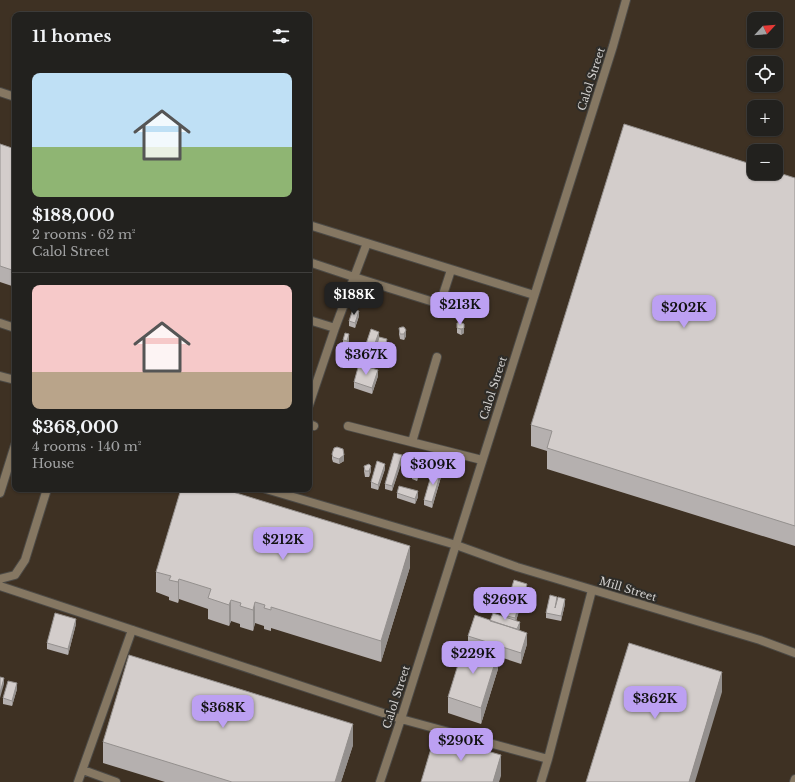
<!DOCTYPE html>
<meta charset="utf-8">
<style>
:root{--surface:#22211e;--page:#2e2e2b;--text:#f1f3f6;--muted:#a2a3a4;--line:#3f3e3c;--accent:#bca0f2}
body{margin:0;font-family:"Libre Baskerville",serif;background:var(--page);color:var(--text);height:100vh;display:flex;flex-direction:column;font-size:15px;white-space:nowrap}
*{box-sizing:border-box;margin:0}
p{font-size:13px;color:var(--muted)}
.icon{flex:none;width:22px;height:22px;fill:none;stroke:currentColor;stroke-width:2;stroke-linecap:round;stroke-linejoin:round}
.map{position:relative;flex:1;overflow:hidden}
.sheet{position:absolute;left:12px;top:12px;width:300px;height:480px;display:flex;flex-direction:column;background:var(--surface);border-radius:8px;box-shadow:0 1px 3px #0004,0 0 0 1px var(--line)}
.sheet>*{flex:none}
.needle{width:26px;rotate:64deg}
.fabs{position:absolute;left:747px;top:12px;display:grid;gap:8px}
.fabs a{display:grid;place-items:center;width:36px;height:36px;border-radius:8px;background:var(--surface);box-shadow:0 1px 3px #0004,0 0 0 1px var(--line);font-size:20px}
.price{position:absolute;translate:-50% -34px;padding:0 9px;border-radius:8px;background:var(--accent);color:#111;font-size:13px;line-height:26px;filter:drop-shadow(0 1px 2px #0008)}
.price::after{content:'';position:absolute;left:50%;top:24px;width:12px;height:9px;margin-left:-6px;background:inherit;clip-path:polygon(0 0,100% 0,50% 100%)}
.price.on{background:#222;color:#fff}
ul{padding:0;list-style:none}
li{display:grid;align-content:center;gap:8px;height:212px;padding:0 20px}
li+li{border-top:1px solid var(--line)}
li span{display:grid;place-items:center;height:124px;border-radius:8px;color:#555}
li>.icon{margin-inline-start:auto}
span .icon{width:72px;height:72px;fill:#fffc;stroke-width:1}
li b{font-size:17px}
h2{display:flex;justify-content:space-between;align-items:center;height:48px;padding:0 20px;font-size:17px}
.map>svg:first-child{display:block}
</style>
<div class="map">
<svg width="795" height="782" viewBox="0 0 795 782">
<rect width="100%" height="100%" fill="#2e2c28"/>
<!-- industrial -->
<path fill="#3e3123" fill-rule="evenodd" d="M0,0H795V782H0ZM15,15H309V489H15ZM754,19H776V41H754ZM754,63H776V85H754ZM754,107H776V129H754ZM754,151H776V173H754Z"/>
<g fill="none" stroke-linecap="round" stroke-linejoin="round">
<!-- lane casing -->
<g stroke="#4c4a46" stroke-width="10">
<path id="lane" d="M0,92L15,97
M309,225L534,295
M309,262L354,277L440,304L451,270
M309,320L335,328L309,405
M0,323L15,328
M335,328L367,243
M0,376L15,380
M309,424L314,426
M348,426L482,460
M412,442L437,357
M266,489L456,545L517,567L760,640L795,653
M0,493L15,445
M83,770L116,782
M78,782L132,630
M380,782L401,719L548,759L592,590
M541,782L548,759
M794,782L795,779"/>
</g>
<!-- street casing -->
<g stroke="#4c4a46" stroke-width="10">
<path id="street" d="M0,579L15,575L25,560L47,489
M0,586L401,719L613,46L626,0"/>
</g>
<!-- lane -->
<use href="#lane" stroke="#857762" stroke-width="8"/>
<!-- street -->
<use href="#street" stroke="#857762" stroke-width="8"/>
</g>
<!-- wall -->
<path fill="#b5b0af" d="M0,144L15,149V287L0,282Z
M795,178V546L547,469V451L531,446V425Z
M359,316L355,328L349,326V321Z
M457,325L464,333L461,335L457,333Z
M399,328L406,336L404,340L400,339L399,334Z
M379,337L374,351L366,349V344Z
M343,340H349L347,347L343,345Z
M387,345L382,364L374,361V356Z
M378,376L372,394L354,388V382Z
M332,454L344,461L339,464L333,462L332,459Z
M402,461L392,491L385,489V484Z
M364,466L371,471L369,477H365L364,471Z
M385,469L378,490L371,488V482Z
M412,472L419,475L417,481L412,479Z
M441,477L432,508L424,505V500Z
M397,493L418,497L415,504L397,498Z
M410,567L381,662L271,628V631L264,629V626L255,623L253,631L240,627V624L231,621L229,626L208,619V609L179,599L178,603L169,600V597L156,592V572Z
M527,588L528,594L525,603L522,602L520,611H519L516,621L520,628L519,630L527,644L521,664L500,657L498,662V669L481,724L448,713V697L468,643V636L490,621L507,618V616L513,599L510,598V593Z
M557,600L565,604L561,621L546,618V613Z
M76,624L68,655L47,649V643Z
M17,689L12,706L3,704V698Z
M103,742L353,745L341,782H165L103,763Z"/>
<!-- shaded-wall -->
<path fill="#94908e" d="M359,311V316L355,328V323Z
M464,324V333L461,335V329Z
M406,330V336L404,340V334Z
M379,332V337L374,351V346Z
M349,334V340L347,347V341Z
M387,339V345L382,364V358Z
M378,370V376L372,394V388Z
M344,455V461L339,464V459Z
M402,455V461L392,491V486Z
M311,462V467L309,474V469Z
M385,464V469L378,490V485Z
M371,466V471L369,477V471Z
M419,470V475L417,481V475Z
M441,472V477L432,508V502Z
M418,491V497L415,504V499Z
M410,546V567L381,662V641Z
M179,579V599L178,603V582Z
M528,588V594L525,603V597Z
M522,599V604L520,611V605Z
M565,599V604L561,621V616Z
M231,600V621L229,626V605Z
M255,602V623L253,631V610Z
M519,605V611L515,624V618Z
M76,619V624L68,655V649Z
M520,622V628L516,640V634Z
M527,633V644L521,664V653Z
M500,652V657L498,662V669L481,724V708L498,653Z
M722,672V692L695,782H689Z
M4,678V684L0,698V693Z
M17,683V689L12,706V701Z
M353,724V745L341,782H335Z
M490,740V761L487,751Z
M501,755V776L499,782H493Z"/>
<!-- building -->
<path fill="#d3cdcb" stroke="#94908e" d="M624,124L754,165V173H776V172L795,178V526L547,448L552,431L531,425Z
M0,144L15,149V271L0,266Z
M353,309L359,311L355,323L349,321Z
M460,322L464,324V328L461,329L457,328V323Z
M402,327H404L406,330L404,334H400L399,328Z
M371,329L379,332L374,346L366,344Z
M345,333L349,334L347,341L343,340Z
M379,337L387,339L382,358L374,356Z
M359,364L378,370L372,388L354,382Z
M337,447L343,449L344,455L339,459L333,457L332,454L334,448Z
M394,453L402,455L392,486L385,484Z
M309,461L311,462L309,469Z
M377,461L385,464L378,485L371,482Z
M369,464L371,466L369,471H365L364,466Z
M414,468L419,470L417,475L412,474V472Z
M433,469L441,472L432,502L424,500Z
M399,486L418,491L415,499L397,493Z
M181,489H223L410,546L381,641L271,607V610L264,608L265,605L255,602L253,610L240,606L241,603L231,600L229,605L208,598L211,589L179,579L178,582L169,580L171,576L156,572Z
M514,580L527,584L526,588H528L525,597L510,593Z
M550,595L557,597L555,608L558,597L565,599L561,616L546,613Z
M514,596L522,599L520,605H519L515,618L507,616Z
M55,613L76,619L68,649L47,643Z
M493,613L520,622L517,629L490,621Z
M475,615L527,633L521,653L468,636Z
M465,642L498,653L481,708L448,697Z
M469,642L500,652L498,656V653L468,643Z
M629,643L722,672L689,782H586Z
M129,655L353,724L335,782H232L103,742Z
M0,677L4,678L0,693Z
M8,681L17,683L12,701L3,698Z
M435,735L473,746L476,736L490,740L487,751L501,755L493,782H421Z"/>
<g text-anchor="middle" stroke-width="4" stroke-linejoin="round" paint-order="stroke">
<!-- street labels -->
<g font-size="11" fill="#d3d1cf" stroke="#2e2c28">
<text transform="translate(591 79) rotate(-72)" y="4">Calol Street</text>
<text transform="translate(493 388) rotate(-72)" y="4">Calol Street</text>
<text transform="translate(628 589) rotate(17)" y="4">Mill Street</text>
<text transform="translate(396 697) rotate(-72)" y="4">Calol Street</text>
</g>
</g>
</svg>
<div class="fabs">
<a><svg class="needle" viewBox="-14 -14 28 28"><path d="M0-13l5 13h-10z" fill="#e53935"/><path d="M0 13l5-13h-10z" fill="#a2a3a4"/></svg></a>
<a><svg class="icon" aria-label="locate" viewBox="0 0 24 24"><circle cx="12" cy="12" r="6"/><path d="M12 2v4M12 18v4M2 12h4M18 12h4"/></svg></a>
<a>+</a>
<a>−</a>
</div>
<b class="price on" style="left:354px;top:316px">$188K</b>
<b class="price" style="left:460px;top:326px">$213K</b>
<b class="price" style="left:684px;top:329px">$202K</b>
<b class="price" style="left:366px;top:376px">$367K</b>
<b class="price" style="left:433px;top:486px">$309K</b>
<b class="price" style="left:283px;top:561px">$212K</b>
<b class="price" style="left:505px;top:621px">$269K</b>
<b class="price" style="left:473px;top:675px">$229K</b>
<b class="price" style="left:655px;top:720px">$362K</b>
<b class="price" style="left:223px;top:729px">$368K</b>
<b class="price" style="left:461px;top:762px">$290K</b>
<section class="sheet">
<h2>11 homes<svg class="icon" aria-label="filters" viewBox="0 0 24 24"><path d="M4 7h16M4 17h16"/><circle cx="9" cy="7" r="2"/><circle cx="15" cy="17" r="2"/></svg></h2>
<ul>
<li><span style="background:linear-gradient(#bfe0f5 60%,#8fb573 0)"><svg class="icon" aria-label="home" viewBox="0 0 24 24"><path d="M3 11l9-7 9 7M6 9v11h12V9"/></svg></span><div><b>$188,000</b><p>2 rooms · 62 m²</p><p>Calol Street</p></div></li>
<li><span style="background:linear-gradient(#f6c9c9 70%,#b9a48a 0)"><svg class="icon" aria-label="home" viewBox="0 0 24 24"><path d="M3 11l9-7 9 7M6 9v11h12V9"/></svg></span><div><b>$368,000</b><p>4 rooms · 140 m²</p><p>House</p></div></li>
</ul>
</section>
</div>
